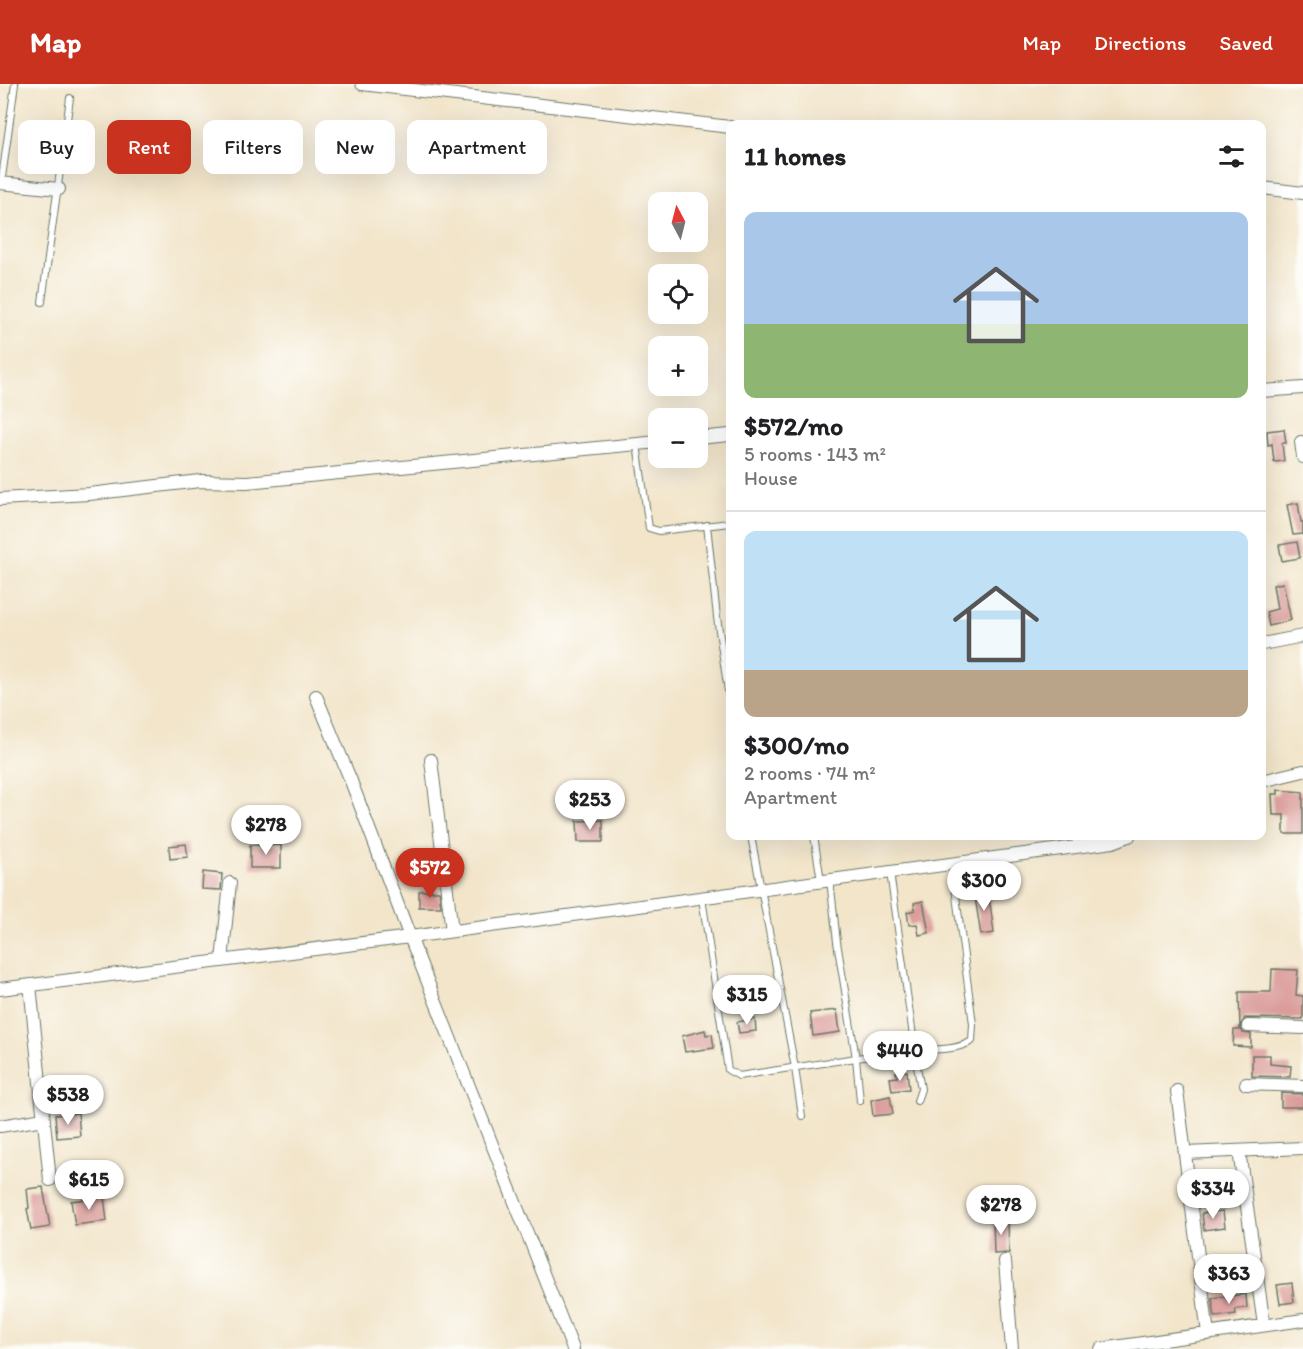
<!DOCTYPE html>
<meta charset="utf-8">
<style>
:root{--surface:#fff;--page:#f2f2f2;--text:#202124;--muted:#757577;--line:#e0e0e0;--accent:#c8321e}
body{margin:0;font-family:Itim,sans-serif;background:var(--page);color:var(--text);height:100vh;display:flex;flex-direction:column;font-size:22px;white-space:nowrap}
*{box-sizing:border-box;margin:0}
p{font-size:20px;color:var(--muted)}
.icon{flex:none;width:33px;height:33px;fill:none;stroke:currentColor;stroke-width:2;stroke-linecap:round;stroke-linejoin:round}
.map{position:relative;flex:1;overflow:hidden}
.sheet{position:absolute;left:726px;top:36px;width:540px;height:720px;display:flex;flex-direction:column;background:var(--surface);border-radius:12px;box-shadow:0 6px 24px #0002}
.sheet>*{flex:none}
.guide{position:absolute;left:18px;top:36px;width:570px;height:54px;display:flex;gap:12px}
.needle{width:39px;rotate:353deg}
.controls{position:absolute;left:648px;top:108px;display:grid;gap:12px}
.controls a{display:grid;place-items:center;width:60px;height:60px;border-radius:12px;background:var(--surface);box-shadow:0 6px 24px #0002;font-size:30px}
.price{position:absolute;translate:-50% -51px;padding:0 14px;border-radius:21px;background:#fff;color:#222;font-size:20px;line-height:39px;filter:drop-shadow(0 2px 3px #0008)}
.price::after{content:'';position:absolute;left:50%;top:36px;width:18px;height:14px;margin-left:-9px;background:inherit;clip-path:polygon(0 0,100% 0,50% 100%)}
.price.active{background:var(--accent);color:#fff}
ul{padding:0;list-style:none}
li{display:grid;align-content:center;gap:12px;height:318px;padding:0 18px}
li+li{border-top:2px solid var(--line)}
li span{display:grid;place-items:center;height:186px;border-radius:12px;color:#555}
li>.icon{margin-inline-start:auto}
span .icon{width:108px;height:108px;fill:#fffc;stroke-width:1}
li b{font-size:26px}
h2{display:flex;justify-content:space-between;align-items:center;height:72px;padding:0 18px;font-size:26px}
.tag{padding:0 21px;border-radius:12px;background:var(--surface);box-shadow:0 6px 24px #0002;font-size:21px;line-height:54px}
.tag.active{background:var(--accent);color:#fff}
header{display:flex;align-items:center;gap:36px;box-sizing:border-box;height:84px;padding:0 30px;background:var(--accent);color:#fff}
header strong{font-size:28px}
nav{display:flex;gap:33px;margin-inline-start:auto;font-size:21px}
.map>svg:first-child{display:block}
</style>
<header>
<strong>Map</strong>
<nav><a>Map</a><a>Directions</a><a>Saved</a></nav>
</header>
<div class="map">
<svg width="1303" height="1265" viewBox="0 0 1303 1265">
<rect width="100%" height="100%" fill="#fdfcf7"/>
<filter id="ink" filterUnits="userSpaceOnUse"><feTurbulence type="fractalNoise" baseFrequency=".0167" numOctaves="2"/><feDisplacementMap in="SourceGraphic" scale="12" xChannelSelector="R" yChannelSelector="G"/><feConvolveMatrix kernelMatrix="1 2 1 2 8 2 1 2 1" color-interpolation-filters="sRGB"/></filter>
<filter id="wash" filterUnits="userSpaceOnUse"><feTurbulence type="fractalNoise" baseFrequency=".008" numOctaves="4" result="noise"/><feDisplacementMap in="SourceGraphic" scale="24" xChannelSelector="R" yChannelSelector="G"/><feGaussianBlur stdDeviation="1.35" result="paint"/><feColorMatrix in="noise" values="0 0 0 0 0 0 0 0 0 0 0 0 0 0 0 0 0 1.4 0 .05"/><feComposite in="paint" operator="in"/></filter>
<g filter="url(#wash)">
<rect width="100%" height="100%" fill="#f2e5ca"/>
<g id="blocks">
<!-- building -->
<path fill="#db9d9b" d="M1284,345L1286,359H1282L1284,377L1274,378L1272,360L1268,361L1267,347Z
M1298,419L1301,438H1303V450L1293,451L1287,421Z
M1297,458L1300,474L1282,477L1279,461Z
M1283,499L1291,536L1269,542L1266,528L1277,525L1273,501Z
M1278,706L1303,708V750H1284V731H1273L1272,710H1278Z
M603,736V758H578L577,737Z
M186,760L188,773L170,775L169,762Z
M250,761H281V784H250Z
M203,788L222,790L221,806L202,805Z
M988,805L994,849L981,851L974,807Z
M419,807H439L441,823H419Z
M923,817L929,849L919,851L917,840L909,841L907,828L915,826L914,819Z
M1272,885L1298,886L1296,911L1303,912V935L1245,934L1240,942L1243,949L1251,950V963L1233,962L1234,946H1240L1239,908H1271Z
M837,926L840,948L813,952L810,929Z
M755,935L756,947L739,949L737,938Z
M705,946L706,951L712,950L714,964L685,968L682,952Z
M1252,971H1270V980L1291,982L1290,993L1252,992Z
M907,987L909,1005L892,1007L890,994L897,993L896,988Z
M1281,1009L1303,1010V1023H1281Z
M890,1012L893,1030L873,1032L871,1016Z
M78,1029L80,1052L57,1054L55,1031Z
M43,1103L50,1143L31,1146L27,1125L29,1124L27,1105Z
M104,1113L107,1137L75,1141L71,1117Z
M1223,1127L1225,1143L1204,1146L1202,1129Z
M993,1135H1008L1009,1169L994,1170Z
M1292,1199L1294,1218L1280,1220L1277,1201Z
M1246,1210L1247,1224L1235,1225L1236,1230L1215,1233L1212,1214Z"/>
</g>
</g>
<g filter="url(#ink)">
<use href="#blocks" fill-opacity="0" stroke="#697868" stroke-width="1.5"/>
<g fill="none" stroke-linecap="round" stroke-linejoin="round">
<!-- service casing -->
<g stroke="#697868" stroke-width="8">
<path id="service" d="M1,101L15,0
M42,218L70,14
M637,360L649,444L659,447L730,439
M707,441L717,533L730,621
M751,752L795,984L802,1032
M814,752L821,797
M1075,752L1077,763
M702,814L728,986L739,992L856,974L837,858L830,796
M860,1017L856,974L914,966V959L890,788
M917,1017L921,1005L914,966C932,965 956,967 972,957L973,940L955,804"/>
</g>
<!-- minor casing -->
<g stroke="#697868" stroke-width="14">
<path id="minor" d="M362,0L730,43
M0,99L59,105
M1262,104L1303,109
M1262,307L1303,304
M698,354L730,351
M1301,358L1303,373
M0,415L89,410L200,397L247,398L658,358
M1262,560L1303,552
M316,612L351,697L410,853L573,1265
M431,676L452,847
M1262,697L1303,687
M222,877L230,799
M30,901L50,1096
M0,905L410,853L1113,758L1129,752
M1248,942L1303,944
M1246,1000L1303,1002
M1177,1007L1208,1250
M0,1042L44,1035
M1239,1067L1264,1241
M1185,1069L1303,1064
M1005,1177L1012,1265
M1101,1265L1303,1236"/>
</g>
<!-- service -->
<use href="#service" stroke="#fff" stroke-width="6"/>
<!-- minor -->
<use href="#minor" stroke="#fff" stroke-width="12"/>
</g>
</g>
</svg>
<div class="controls">
<a><svg class="needle" viewBox="-14 -14 28 28"><path d="M0-13l5 13h-10z" fill="#e53935"/><path d="M0 13l5-13h-10z" fill="#757577"/></svg></a>
<a><svg class="icon" aria-label="locate" viewBox="0 0 24 24"><circle cx="12" cy="12" r="6"/><path d="M12 2v4M12 18v4M2 12h4M18 12h4"/></svg></a>
<a>+</a>
<a>−</a>
</div>
<b class="price" style="left:590px;top:747px">$253</b>
<b class="price" style="left:266px;top:772px">$278</b>
<b class="price active" style="left:430px;top:815px">$572</b>
<b class="price" style="left:984px;top:828px">$300</b>
<b class="price" style="left:747px;top:942px">$315</b>
<b class="price" style="left:900px;top:998px">$440</b>
<b class="price" style="left:68px;top:1042px">$538</b>
<b class="price" style="left:89px;top:1127px">$615</b>
<b class="price" style="left:1213px;top:1136px">$334</b>
<b class="price" style="left:1001px;top:1152px">$278</b>
<b class="price" style="left:1229px;top:1221px">$363</b>
<div class="guide">
<a class="tag">Buy</a>
<a class="tag active">Rent</a>
<a class="tag">Filters</a>
<a class="tag">New</a>
<a class="tag">Apartment</a>
</div>
<section class="sheet">
<h2>11 homes<svg class="icon" aria-label="filters" viewBox="0 0 24 24"><path d="M4 7h16M4 17h16"/><circle cx="9" cy="7" r="2"/><circle cx="15" cy="17" r="2"/></svg></h2>
<ul>
<li><span style="background:linear-gradient(#a9c7e8 60%,#8fb573 0)"><svg class="icon" aria-label="home" viewBox="0 0 24 24"><path d="M3 11l9-7 9 7M6 9v11h12V9"/></svg></span><div><b>$572/mo</b><p>5 rooms · 143 m²</p><p>House</p></div></li>
<li><span style="background:linear-gradient(#bfe0f5 75%,#b9a48a 0)"><svg class="icon" aria-label="home" viewBox="0 0 24 24"><path d="M3 11l9-7 9 7M6 9v11h12V9"/></svg></span><div><b>$300/mo</b><p>2 rooms · 74 m²</p><p>Apartment</p></div></li>
</ul>
</section>
</div>
